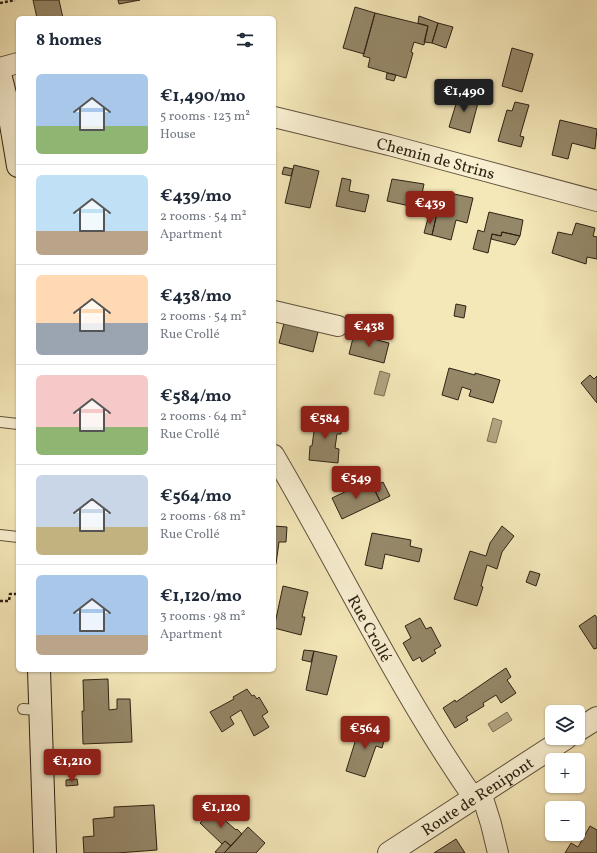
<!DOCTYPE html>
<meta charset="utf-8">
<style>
:root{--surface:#fff;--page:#f2f2f3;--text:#1f2937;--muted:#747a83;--line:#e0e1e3;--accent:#8f2418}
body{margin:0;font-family:Vollkorn,serif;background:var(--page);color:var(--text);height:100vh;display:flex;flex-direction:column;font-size:15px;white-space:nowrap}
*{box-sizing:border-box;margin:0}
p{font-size:13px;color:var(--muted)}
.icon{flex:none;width:22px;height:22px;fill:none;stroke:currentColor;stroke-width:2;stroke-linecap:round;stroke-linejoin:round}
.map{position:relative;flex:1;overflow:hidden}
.side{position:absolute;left:16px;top:16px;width:260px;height:656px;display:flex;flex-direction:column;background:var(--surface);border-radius:6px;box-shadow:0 1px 3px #0004}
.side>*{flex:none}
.buttons{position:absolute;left:545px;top:705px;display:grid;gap:8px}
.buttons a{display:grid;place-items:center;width:40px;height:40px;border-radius:6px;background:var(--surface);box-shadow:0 1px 3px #0004;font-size:20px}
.price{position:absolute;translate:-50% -34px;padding:0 9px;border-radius:4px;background:var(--accent);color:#fff;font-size:13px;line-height:26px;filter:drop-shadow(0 1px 2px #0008)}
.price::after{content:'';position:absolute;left:50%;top:24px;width:12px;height:9px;margin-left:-6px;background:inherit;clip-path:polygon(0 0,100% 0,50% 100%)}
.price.selected{background:#222;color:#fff}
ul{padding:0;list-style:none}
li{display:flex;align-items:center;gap:12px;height:100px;padding:0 20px}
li+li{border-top:1px solid var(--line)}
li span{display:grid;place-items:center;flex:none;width:112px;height:80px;border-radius:6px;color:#555}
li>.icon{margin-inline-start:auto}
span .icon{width:48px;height:48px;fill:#fffc;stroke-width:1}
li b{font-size:17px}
h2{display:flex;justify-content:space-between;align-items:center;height:48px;padding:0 20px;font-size:17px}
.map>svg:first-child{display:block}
</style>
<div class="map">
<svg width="597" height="853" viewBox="0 0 597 853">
<rect width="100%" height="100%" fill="#f4e7b8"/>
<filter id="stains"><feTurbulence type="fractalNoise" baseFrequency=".005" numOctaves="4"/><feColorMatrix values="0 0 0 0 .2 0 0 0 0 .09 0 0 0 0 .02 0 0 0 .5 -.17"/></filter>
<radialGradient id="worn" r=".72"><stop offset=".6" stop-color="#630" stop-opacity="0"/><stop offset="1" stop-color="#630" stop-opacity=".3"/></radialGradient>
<!-- water -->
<path fill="#b1a480" stroke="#7d7055" d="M380,371L390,374L384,396L374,394Z
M493,418L502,421L496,443L487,441Z
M507,712L512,720L493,732L488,724Z"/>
<!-- building -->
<path fill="#958869" stroke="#2e2214" d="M33,0H59L63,18H37Z
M118,0H140L119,4Z
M355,7L375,13L364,54L343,48Z
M375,13L428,26L424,45L414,42L411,52L413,53L406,78L368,67L370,58L363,56Z
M419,16L438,23L432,43L424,42L428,26L418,23Z
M438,23L453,27L446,48L432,43Z
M512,48L533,54L522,92L502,86Z
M387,73L396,75L394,81L386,79Z
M462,82L484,88L482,95L491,98L490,103L459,94Z
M459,94L479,99L470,133L449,127Z
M515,102L529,105L520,136L524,137L521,147L498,141L507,110L512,111Z
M560,120L597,129L595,149L572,143L568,159L552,155Z
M294,165L319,171L310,208L285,203Z
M284,167L293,169L291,176L282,174Z
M342,178L351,180L349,191L369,195L365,212L336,206Z
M392,179L424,184L419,208L387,201Z
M454,194L473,198L467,223L456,220L451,240L432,235L440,200L452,202Z
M489,212L523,220L520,236L502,232L501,236L492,234L488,253L473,249L478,230L484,232Z
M434,213H437L432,235L424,233L428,218L433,219Z
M576,223L595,228L593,236L597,237V259L587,257L586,264L552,253L558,232L572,235Z
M502,232L520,236L515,245L491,239L492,234L501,236Z
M456,304L466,306L464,318L454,316Z
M284,323L318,332L313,352L279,343Z
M354,334L389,343L384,363L349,354Z
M449,368L475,375V373L500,380L493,403L469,396L471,390L462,387L458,400L442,395Z
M590,375L594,379L597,376V403L581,383Z
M309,419L342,421L341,434H337L335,448L339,449L338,463L309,460L310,446H312L314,431L309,430Z
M370,480L380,501L342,519L332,498Z
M383,482L390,496L380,501L373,487Z
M274,526L287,527L286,542H279L276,564H274Z
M502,526L514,536L502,552L497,569L487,565L481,586L483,587L477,606L454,599L470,551L486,556L490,543Z
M372,533L411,540L410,546L422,549L419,562L385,554L382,569L365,565Z
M530,571L540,574L536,586L526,582Z
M283,586L308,592L302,617H305L301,635L274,628Z
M595,615L597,618V648L594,649L579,626Z
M420,618L426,629L431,627L441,646L434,650L436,653L422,662L420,657L413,661L403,643L411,638L405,626Z
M304,650L314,651L311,662L302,660Z
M314,651L337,656L327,695L306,690Z
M506,668L511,677L507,680L516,693L501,703L496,695L483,703L484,706L466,717L468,720L455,728L443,708L455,700L456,702Z
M108,679L109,710L117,709V699H130L132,742L83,744L82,711H84L83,680Z
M247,689L252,696L254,695L257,699L259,697L268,712L262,716L269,727L254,736L241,710L230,717L234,724L222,732L210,712L234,699L233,697Z
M360,726L386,734L382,748L376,746L365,777L346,771Z
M77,779L78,785L66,786V780Z
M154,805L157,850L117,853H84L83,837L94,836L93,819L114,817V807Z
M213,810L236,830L237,829L242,834L231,846L225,841L222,844L200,823Z
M590,826L597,830V853H565L571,843L578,847Z
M248,827L265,843L256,853H224Z
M456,839L465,853H434Z
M225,841L231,846L224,853H217L215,852Z"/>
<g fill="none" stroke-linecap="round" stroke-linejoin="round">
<!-- service casing -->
<g stroke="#60533d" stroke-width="12">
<path id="service" d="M0,422L18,424
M0,535L18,537
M23,709L40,710"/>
</g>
<!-- minor casing -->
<g stroke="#60533d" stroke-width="22">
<g id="minor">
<path d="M0,68L18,63"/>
<path id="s1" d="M274,117L389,145L597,201"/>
<path d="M274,311L338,326"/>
<path id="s2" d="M274,455C341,569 398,689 473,797"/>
<path d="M481,792L491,824L498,853"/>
</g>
</g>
<!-- tertiary casing -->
<g stroke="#60533d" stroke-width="24">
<g id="tertiary">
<path d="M578,730L597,718"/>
<path id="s3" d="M389,853L566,738"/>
</g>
</g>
<!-- secondary casing -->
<g stroke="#2e2214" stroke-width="24">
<path id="secondary" d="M0,74L8,106L18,166
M39,670L45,853"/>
</g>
<!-- path -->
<path stroke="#2e2214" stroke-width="2.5" stroke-dasharray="3 2" stroke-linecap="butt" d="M0,3L15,0
M0,601H9L10,594H18"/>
<!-- service -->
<use href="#service" stroke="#f8efd1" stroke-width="10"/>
<!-- minor -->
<use href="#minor" stroke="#f8efd1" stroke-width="20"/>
<!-- tertiary -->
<use href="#tertiary" stroke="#f8efd1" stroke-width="22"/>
<!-- secondary -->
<use href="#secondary" stroke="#f8efd1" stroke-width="22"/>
</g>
<g text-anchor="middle" stroke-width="3" stroke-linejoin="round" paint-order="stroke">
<!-- street labels -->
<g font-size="16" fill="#2e2214" stroke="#f8efd1">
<text dy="6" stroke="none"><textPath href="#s1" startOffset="167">Chemin de Strins</textPath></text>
<text dy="6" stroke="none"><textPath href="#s2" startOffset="198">Rue Crollé</textPath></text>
<text dy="6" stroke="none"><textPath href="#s3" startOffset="105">Route de Renipont</textPath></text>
</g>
</g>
<rect width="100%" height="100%" filter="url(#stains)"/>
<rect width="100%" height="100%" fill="url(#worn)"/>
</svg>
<div class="buttons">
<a><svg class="icon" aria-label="layers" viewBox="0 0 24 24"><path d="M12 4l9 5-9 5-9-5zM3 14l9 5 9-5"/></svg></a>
<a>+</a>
<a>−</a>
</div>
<b class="price selected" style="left:464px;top:113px">€1,490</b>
<b class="price" style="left:430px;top:225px">€439</b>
<b class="price" style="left:369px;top:348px">€438</b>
<b class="price" style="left:325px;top:440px">€584</b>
<b class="price" style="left:356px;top:500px">€549</b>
<b class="price" style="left:365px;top:750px">€564</b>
<b class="price" style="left:72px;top:783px">€1,210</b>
<b class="price" style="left:221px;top:829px">€1,120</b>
<section class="side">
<h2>8 homes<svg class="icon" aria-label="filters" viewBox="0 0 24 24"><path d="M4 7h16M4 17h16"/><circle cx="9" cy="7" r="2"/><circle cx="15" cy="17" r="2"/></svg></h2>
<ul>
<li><span style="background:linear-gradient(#a9c7e8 65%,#8fb573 0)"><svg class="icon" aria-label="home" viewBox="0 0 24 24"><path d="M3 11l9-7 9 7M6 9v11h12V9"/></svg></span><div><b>€1,490/mo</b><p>5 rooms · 123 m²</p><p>House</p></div></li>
<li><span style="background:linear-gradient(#bfe0f5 70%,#b9a48a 0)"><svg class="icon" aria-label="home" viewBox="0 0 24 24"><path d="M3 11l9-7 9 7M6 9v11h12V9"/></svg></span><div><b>€439/mo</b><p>2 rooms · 54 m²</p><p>Apartment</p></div></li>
<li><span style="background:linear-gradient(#ffd9b3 60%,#9aa5b1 0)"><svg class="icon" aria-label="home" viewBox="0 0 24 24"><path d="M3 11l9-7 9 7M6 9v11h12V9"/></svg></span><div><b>€438/mo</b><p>2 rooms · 54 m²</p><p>Rue Crollé</p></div></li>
<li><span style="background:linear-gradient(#f6c9c9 65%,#8fb573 0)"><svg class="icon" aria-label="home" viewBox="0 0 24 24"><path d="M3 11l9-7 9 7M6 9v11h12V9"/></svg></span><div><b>€584/mo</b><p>2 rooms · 64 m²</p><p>Rue Crollé</p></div></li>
<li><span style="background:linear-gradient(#c9d6e8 65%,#c2b280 0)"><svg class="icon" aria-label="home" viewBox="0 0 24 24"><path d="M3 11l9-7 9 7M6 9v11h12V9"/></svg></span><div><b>€564/mo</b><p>2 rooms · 68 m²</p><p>Rue Crollé</p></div></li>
<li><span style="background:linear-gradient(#a9c7e8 75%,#b9a48a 0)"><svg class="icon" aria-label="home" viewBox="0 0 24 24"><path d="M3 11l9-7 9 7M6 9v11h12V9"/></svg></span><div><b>€1,120/mo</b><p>3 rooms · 98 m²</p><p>Apartment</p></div></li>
</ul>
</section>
</div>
